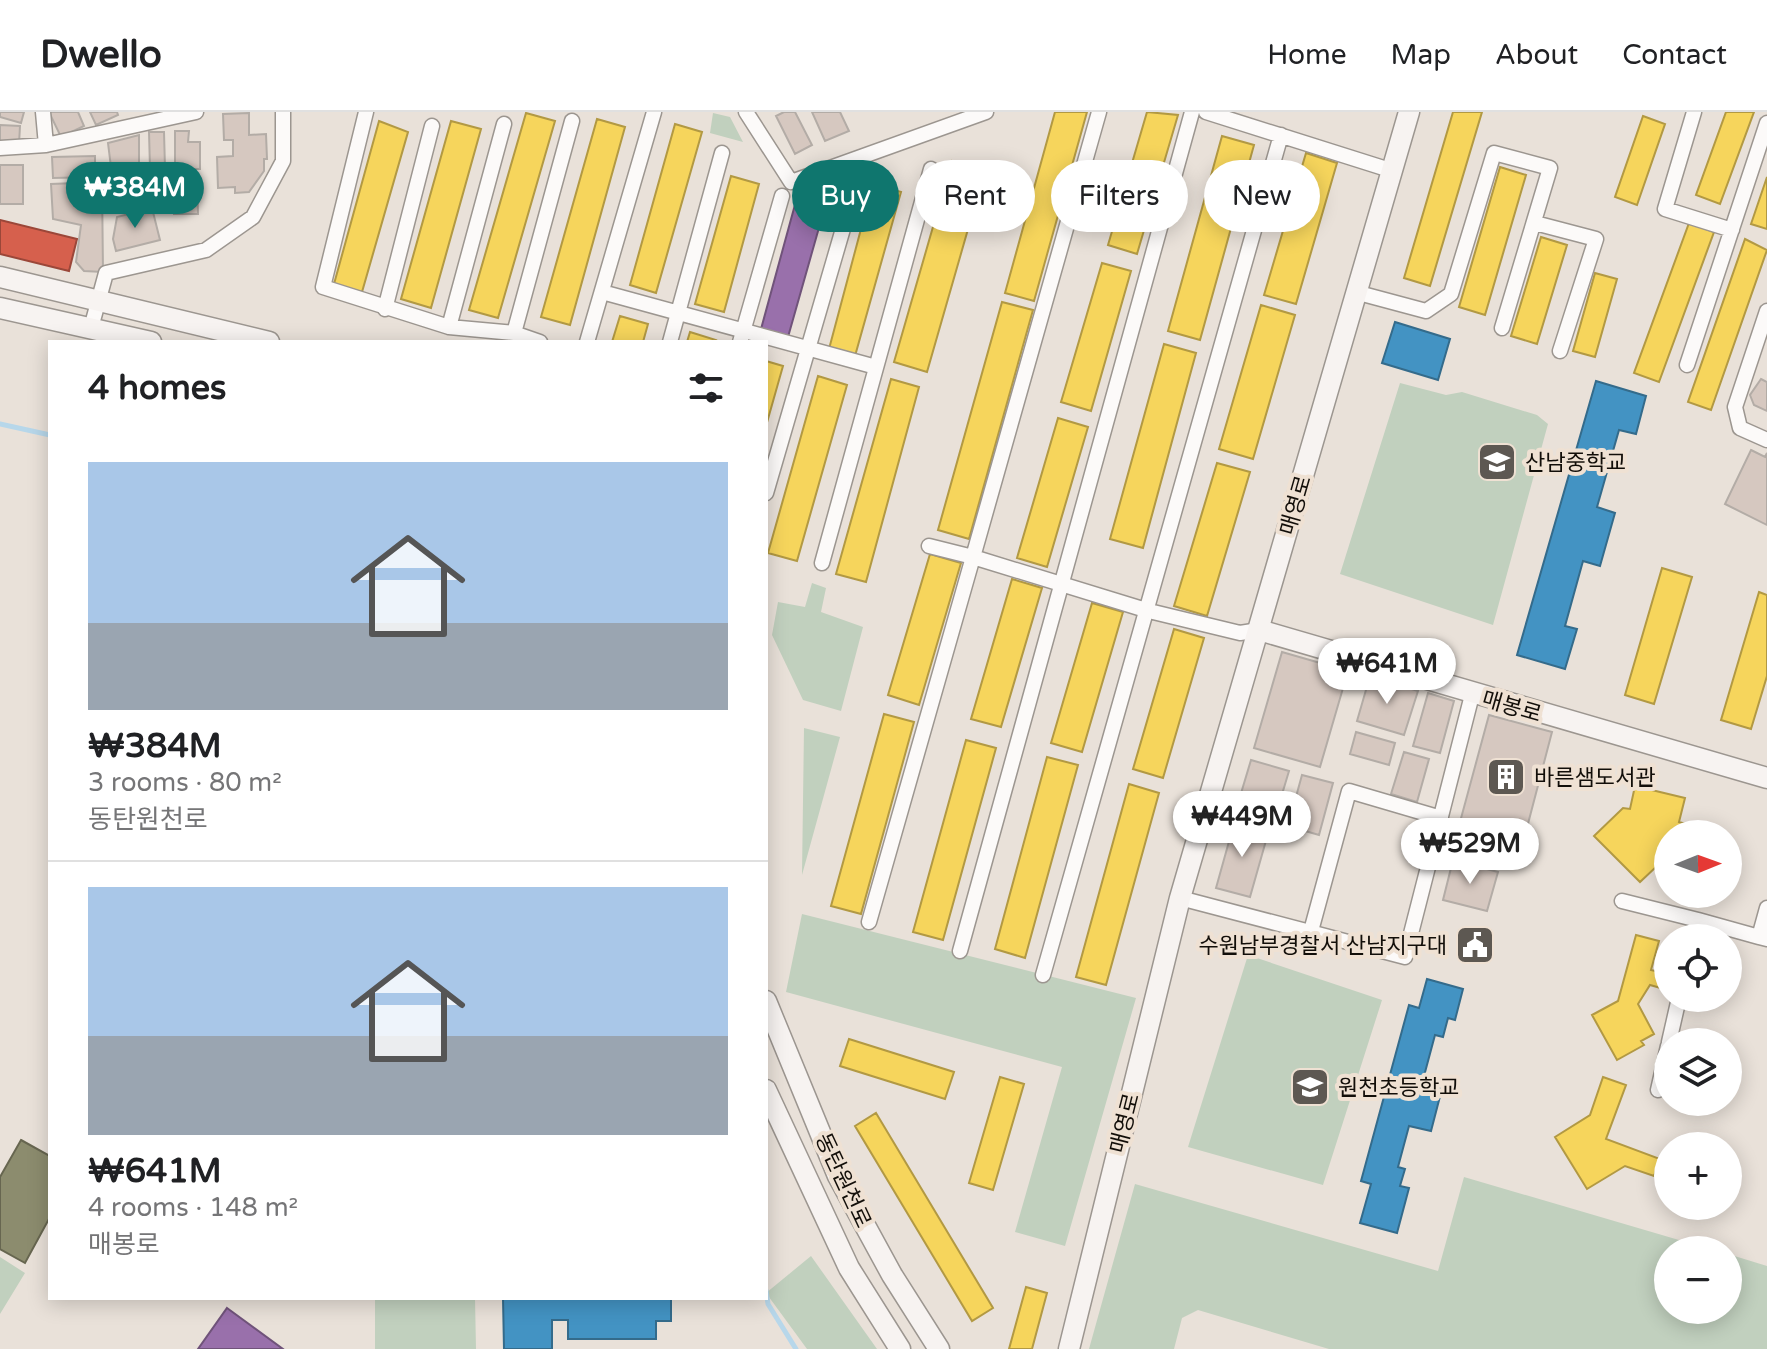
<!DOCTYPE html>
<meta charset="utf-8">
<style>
:root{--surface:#fff;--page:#f2f2f2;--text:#202124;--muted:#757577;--line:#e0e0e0;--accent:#0f766e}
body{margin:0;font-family:"Varela Round","Noto Sans KR",sans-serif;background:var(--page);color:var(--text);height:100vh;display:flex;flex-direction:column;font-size:30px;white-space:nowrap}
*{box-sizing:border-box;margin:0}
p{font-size:26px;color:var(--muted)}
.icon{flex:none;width:44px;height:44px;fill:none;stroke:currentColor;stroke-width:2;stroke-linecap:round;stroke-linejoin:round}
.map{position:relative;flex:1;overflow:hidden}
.details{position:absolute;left:48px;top:228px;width:720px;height:960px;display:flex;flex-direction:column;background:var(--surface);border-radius:0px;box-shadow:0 4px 20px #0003}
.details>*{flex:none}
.banner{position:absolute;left:792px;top:48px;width:760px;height:72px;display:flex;gap:16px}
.needle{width:52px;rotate:89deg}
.controls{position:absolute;left:1654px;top:708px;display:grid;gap:16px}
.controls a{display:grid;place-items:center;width:88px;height:88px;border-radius:50%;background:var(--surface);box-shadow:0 4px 20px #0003;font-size:40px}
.price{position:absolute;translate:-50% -68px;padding:0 18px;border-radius:28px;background:#fff;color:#222;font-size:26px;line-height:52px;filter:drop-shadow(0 2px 4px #0008)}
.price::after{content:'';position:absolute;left:50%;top:48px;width:24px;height:18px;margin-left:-12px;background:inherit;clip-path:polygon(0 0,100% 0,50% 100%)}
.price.selected{background:var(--accent);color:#fff}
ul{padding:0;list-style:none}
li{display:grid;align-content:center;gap:16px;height:424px;padding:0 40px}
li+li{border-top:2px solid var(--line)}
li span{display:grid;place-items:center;height:248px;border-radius:0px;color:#555}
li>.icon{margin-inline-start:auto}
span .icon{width:144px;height:144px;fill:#fffc;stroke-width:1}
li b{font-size:34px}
h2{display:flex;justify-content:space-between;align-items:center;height:96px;padding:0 40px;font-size:34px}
.tag{padding:0 28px;border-radius:36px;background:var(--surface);box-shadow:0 4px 20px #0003;font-size:28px;line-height:72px}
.tag.selected{background:var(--accent);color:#fff}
header{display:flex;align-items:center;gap:48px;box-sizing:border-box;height:112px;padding:0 40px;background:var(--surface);border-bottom:2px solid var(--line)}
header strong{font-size:38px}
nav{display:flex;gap:44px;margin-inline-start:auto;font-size:28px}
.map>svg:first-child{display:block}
</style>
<header>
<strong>Dwello</strong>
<nav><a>Home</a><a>Map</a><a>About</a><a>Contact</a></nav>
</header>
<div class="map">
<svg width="1767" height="1237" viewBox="0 0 1767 1237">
<rect width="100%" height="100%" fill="#e9e1d9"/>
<!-- green -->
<path fill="#c1d0be" d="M713,1L730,5L743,30L710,21Z
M1400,271L1446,283L1462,280L1537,303L1548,312L1493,513L1340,462Z
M812,471L826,476L821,500L863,515L841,599L803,588L772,523L778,490L805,495Z
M804,616L840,625L802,763Z
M802,802L1136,886L1065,1134L1015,1120L1062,955L786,880Z
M1248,843L1382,888L1323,1073L1188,1035Z
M1464,1065L1713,1138H1668V1198H1728V1142L1767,1154V1237H1329L1198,1198L1182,1206L1174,1237H1089L1135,1072L1438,1159Z
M811,1144L877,1237H807L766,1181Z
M0,1145L25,1161L0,1202Z
M375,1186H475L476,1237H375Z"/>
<!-- homes -->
<path fill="#f6d55c" stroke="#b29943" stroke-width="2" d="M1055,0H1087L1034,189L1005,181Z
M1147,0L1178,3L1137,142L1108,133Z
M1453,0H1482L1430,174L1404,166Z
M1726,0H1754L1720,92L1696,83Z
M526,1L555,9L498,206L469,198Z
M1643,4L1665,12L1637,93L1615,85Z
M597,7L625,15L570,213L541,205Z
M379,9L408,20L362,180L334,172Z
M451,9L481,17L431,196L401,187Z
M675,12L702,20L656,181L630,173Z
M1222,24L1254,33L1200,228L1168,219Z
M1306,41L1337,51L1296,192L1264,183Z
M952,49L985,58L927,260L894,250Z
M1500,55L1526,63L1485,203L1459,195Z
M731,64L759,72L724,200L695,192Z
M1767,65V117L1751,112Z
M873,72L901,80L855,244L829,237Z
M1689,111L1714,120L1659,270L1634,261Z
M1541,125L1567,133L1537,232L1511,224Z
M1745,127L1767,138L1711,298L1688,290Z
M1102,151L1131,159L1091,299L1061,290Z
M1595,161L1617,167L1595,245L1573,239Z
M1002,190L1033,198L969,427L938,418Z
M1261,193L1295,203L1253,347L1219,337Z
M620,204L648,212L643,230H612Z
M690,220L716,228L715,230H687Z
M1164,232L1196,241L1143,436L1110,427Z
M766,249L783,254L766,314Z
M818,264L847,273L797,449L768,441Z
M891,267L919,275L866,470L836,462Z
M1058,306L1088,315L1047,455L1017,446Z
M1217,351L1250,360L1207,504L1174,494Z
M930,442L961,451L919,593L888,583Z
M1662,456L1692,465L1654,592L1625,583Z
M1012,467L1042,476L1001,615L971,607Z
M1759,480L1767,483V564L1751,617L1721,608Z
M1092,491L1123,500L1082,640L1051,631Z
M1174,517L1204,526L1163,666L1133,657Z
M884,602L914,610L861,802L831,794Z
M966,628L996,636L943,828L913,820Z
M1047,645L1078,653L1025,846L995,837Z
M1129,672L1159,681L1106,873L1076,865Z
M1635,674L1685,686L1679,710L1721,722H1668V755L1658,753L1640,770L1594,724L1623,696L1630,697Z
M1636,823L1659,829L1651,858L1668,862L1664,877L1650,873L1638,892L1654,922L1641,929L1644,933L1617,948L1592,903L1618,889Z
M849,927L954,960L945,987L840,954Z
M1000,965L1024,972L993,1078L969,1071Z
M1603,965L1626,973L1606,1027L1660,1047L1654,1064L1625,1054L1587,1077L1555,1025L1590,1003Z
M876,1001L993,1196L972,1209L855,1014Z
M1026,1175L1047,1181L1032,1237H1009Z"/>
<!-- shops -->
<path fill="#d6604d" stroke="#9b4739" stroke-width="2" d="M0,108L77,127L69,159L0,142Z"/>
<!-- offices -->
<path fill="#9970ab" stroke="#70537a" stroke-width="2" d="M796,89L824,98L788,225L761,217Z
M227,1196L283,1237H198Z"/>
<!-- schools -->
<path fill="#4393c3" stroke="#346b8b" stroke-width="2" d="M1395,210L1450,227L1438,268L1382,251Z
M1596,269L1646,284L1636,322L1619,318L1597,395L1615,401L1600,454L1583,449L1565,514L1577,517L1565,557L1517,543Z
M1427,867L1463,877L1455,908L1448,906L1443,925L1435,923L1424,964L1444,969L1431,1019L1409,1014L1398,1055L1405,1057L1400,1074L1409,1076L1397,1121L1360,1111L1371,1072L1361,1069L1409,893L1419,896Z
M503,1186H671V1209H656V1227H568V1208H552V1237H504Z"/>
<!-- public -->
<path fill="#5aae61" stroke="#447e47" stroke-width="2" d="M1467,819L1489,825L1483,848L1460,842Z"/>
<!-- industry -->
<path fill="#8c8c6e" stroke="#676650" stroke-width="2" d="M21,1028L50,1044V1105L25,1151L0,1137V1065Z"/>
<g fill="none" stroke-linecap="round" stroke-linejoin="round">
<!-- stream -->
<path stroke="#b7d7ea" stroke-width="5" d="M0,312L50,323
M766,1178L768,1192L796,1237"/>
</g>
<!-- building -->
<path fill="#d6c8c0" stroke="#b3aca6" stroke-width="2" d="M0,0H24L21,11L0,5Z
M49,0H78L84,14L61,25Z
M90,0H117L118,3L96,13Z
M784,0H795L812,33L795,42L776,4Z
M812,0H840L849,19L825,29Z
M249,1V23L266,22L267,47H264V59L249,80L235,81V75L218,76L217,45L233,44V28H224L223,2Z
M0,13L20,14L19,32H0Z
M175,19H189L188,30H200V57H175Z
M149,20H164L165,56H150Z
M139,23V55H111L108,31Z
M95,44V65L53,66L52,45Z
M0,53H23V92H0Z
M151,62L153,94L115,95L114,63Z
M197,64L198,102H174L170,65Z
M102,70L103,160L84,159L76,150L81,113L53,107L51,72Z
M152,96L160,128L116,139L113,127L117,105Z
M1761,267L1767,270V299L1754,293L1750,283Z
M1751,338L1765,345L1767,341V413L1725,392Z
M1282,540L1348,559L1320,655L1254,636Z
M1370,564L1418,579L1404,623L1357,609Z
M1428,581L1454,589L1440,641L1413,634Z
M1489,603L1552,620L1524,727L1460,710Z
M1356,620L1395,631L1389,653L1350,642Z
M1404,640L1429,647L1417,690L1391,682Z
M1251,648L1289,659L1274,709L1236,698Z
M1302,663L1333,671L1319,723L1288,714Z
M1235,708L1269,718L1250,785L1216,776Z
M1453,748L1498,760L1487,799L1443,788Z"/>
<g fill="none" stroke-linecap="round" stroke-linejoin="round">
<!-- street casing -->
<g stroke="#9c9690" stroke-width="17">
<path id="street" d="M43,0L46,33
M366,0L323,175L449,215L514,221L540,230
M746,0L791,70L986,0
M1206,0L1390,58
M1694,0L1665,97L1732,118
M0,36L46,33L196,0
M1535,111L1596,127L1560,239
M602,180L876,255
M1355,180L1426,199L1451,182L1494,41L1550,56L1502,216
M385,197L432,14
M1767,199L1735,295L1740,316L1767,328
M449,215L504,12
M91,216L106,161L206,138L253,105L283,49V0
M514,221L572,9
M587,230L654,0
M670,230L722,41
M740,230L782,84
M1687,253L1767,11
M766,381L854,79
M929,434L973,445L1099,0
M822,451L931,57
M1180,786L1405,845L1472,583
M1622,789L1698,808
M869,810L973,445L1149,499L1240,521L1259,518
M1311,819L1349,679L1441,706
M1694,826L1698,808L1759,825
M1767,827L1759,825L1767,796
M960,839L1192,0
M1043,863L1281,23
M1669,930L1679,886
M1658,978L1668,934"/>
</g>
<!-- secondary casing -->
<g stroke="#9c9690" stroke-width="23">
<path id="secondary" d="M0,165L269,230
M0,196L151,230
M1259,518L1767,666
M766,889L838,1064L892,1163L939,1237
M766,978L849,1156L900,1237
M1069,1237L1180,786L1409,0"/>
</g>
<!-- street -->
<use href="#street" stroke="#fcfaf9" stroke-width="14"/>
<!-- secondary -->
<use href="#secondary" stroke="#f7f3f1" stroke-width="20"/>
</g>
<!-- icons -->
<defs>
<g id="school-square" transform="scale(2)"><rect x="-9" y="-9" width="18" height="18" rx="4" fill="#5d5852" stroke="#efe1d3"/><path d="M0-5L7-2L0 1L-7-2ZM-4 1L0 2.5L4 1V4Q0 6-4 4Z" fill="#fff"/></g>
<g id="building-square" transform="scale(2)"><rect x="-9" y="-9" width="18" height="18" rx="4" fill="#5d5852" stroke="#efe1d3"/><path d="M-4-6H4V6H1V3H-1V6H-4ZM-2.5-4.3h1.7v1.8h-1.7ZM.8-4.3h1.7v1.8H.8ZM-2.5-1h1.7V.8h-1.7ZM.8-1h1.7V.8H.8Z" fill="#fff"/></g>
<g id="civic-square" transform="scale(2)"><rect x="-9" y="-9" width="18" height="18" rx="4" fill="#5d5852" stroke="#efe1d3"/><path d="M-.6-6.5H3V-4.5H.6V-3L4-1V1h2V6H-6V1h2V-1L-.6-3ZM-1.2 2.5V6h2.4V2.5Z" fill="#fff"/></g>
</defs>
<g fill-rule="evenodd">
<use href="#school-square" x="1497" y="350"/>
<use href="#building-square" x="1506" y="665"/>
<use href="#civic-square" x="1475" y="833"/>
<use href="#school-square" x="1310" y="975"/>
</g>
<g text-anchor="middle" stroke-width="8" stroke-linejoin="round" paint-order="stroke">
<!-- poi labels -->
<g font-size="22" fill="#120e09" stroke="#efe1d3" text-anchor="start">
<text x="1525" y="358">산남중학교</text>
<text x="1534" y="673">바른샘도서관</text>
<text x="1447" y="841" text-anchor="end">수원남부경찰서 산남지구대</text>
<text x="1338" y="983">원천초등학교</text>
</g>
<!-- street labels -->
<g font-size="22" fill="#120e09" stroke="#efe1d3">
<text transform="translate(1295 393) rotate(-74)" y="8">매영로</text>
<text transform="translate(1512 594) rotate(16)" y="8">매봉로</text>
<text transform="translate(1124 1011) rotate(-76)" y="8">매영로</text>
<text transform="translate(844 1068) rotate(65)" y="8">동탄원천로</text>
</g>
</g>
</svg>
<div class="controls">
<a><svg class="needle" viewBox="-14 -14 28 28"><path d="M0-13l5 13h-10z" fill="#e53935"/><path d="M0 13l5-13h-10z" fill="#757577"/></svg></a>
<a><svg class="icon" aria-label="locate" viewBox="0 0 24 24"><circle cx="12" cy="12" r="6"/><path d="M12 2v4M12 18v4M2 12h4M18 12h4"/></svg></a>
<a><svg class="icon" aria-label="layers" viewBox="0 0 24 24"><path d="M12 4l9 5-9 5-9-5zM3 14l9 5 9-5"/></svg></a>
<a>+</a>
<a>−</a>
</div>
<b class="price selected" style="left:135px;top:118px">₩384M</b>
<b class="price" style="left:1387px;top:594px">₩641M</b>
<b class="price" style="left:1242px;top:747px">₩449M</b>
<b class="price" style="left:1470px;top:774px">₩529M</b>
<div class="banner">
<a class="tag selected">Buy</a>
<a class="tag">Rent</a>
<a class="tag">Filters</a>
<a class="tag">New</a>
</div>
<section class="details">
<h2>4 homes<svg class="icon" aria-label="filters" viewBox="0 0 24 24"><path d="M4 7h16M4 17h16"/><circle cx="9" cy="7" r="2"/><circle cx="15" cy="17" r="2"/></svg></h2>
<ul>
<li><span style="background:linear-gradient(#a9c7e8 65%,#9aa5b1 0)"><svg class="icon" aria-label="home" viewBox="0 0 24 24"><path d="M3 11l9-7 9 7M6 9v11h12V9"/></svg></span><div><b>₩384M</b><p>3 rooms · 80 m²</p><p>동탄원천로</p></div></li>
<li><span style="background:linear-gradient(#a9c7e8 60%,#9aa5b1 0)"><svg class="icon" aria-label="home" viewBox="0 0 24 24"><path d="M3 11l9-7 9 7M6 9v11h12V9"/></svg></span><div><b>₩641M</b><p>4 rooms · 148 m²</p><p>매봉로</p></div></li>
</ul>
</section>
</div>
